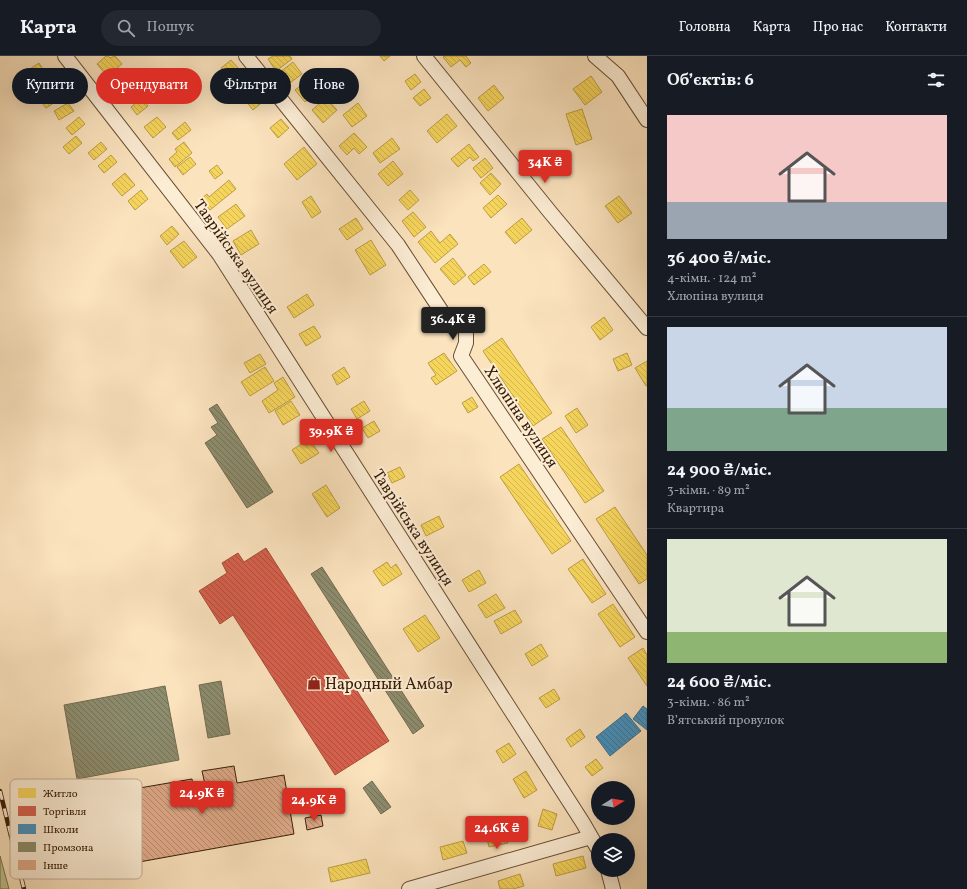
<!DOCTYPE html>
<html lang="uk">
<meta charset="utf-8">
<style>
:root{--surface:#171b24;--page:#242831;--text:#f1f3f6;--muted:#9ea1a6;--line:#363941;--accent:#d93025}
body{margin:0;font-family:Vollkorn,serif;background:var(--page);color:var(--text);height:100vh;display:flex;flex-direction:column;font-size:15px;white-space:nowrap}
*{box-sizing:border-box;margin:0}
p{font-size:13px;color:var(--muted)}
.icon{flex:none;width:22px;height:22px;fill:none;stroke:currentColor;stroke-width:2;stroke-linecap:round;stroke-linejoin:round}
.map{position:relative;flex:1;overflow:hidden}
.drawer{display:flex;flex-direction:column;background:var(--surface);width:320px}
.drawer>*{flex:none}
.guide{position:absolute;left:12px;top:12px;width:380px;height:36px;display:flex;gap:8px}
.needle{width:26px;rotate:79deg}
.controls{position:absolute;left:591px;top:725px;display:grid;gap:8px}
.controls a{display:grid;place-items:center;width:44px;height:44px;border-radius:50%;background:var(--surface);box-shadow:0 4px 16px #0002;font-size:20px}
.price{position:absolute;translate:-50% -34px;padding:0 9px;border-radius:4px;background:var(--accent);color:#fff;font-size:13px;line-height:26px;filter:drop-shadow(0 1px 2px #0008)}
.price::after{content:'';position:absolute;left:50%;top:24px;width:12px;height:9px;margin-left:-6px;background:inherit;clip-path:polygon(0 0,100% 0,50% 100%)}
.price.selected{background:#222;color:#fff}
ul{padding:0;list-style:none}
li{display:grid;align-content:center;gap:8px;height:212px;padding:0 20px}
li+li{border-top:1px solid var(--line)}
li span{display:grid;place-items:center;height:124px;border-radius:0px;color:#555}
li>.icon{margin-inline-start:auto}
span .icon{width:72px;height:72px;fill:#fffc;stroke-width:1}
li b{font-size:17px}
h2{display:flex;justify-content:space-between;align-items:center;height:48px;padding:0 20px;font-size:17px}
.chip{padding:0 14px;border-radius:18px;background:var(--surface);box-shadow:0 4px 16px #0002;font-size:14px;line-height:36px}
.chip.selected{background:var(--accent);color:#fff}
header{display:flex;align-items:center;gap:24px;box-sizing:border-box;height:56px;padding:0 20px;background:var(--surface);border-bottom:1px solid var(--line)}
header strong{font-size:19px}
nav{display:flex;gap:22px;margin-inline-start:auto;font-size:14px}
.search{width:280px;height:36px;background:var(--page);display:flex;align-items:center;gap:10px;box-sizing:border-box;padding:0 14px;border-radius:22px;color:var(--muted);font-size:15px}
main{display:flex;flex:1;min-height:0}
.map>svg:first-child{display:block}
</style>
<header>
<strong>Карта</strong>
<div class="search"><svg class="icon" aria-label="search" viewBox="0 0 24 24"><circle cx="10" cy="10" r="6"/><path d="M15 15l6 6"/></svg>Пошук</div>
<nav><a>Головна</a><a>Карта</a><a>Про нас</a><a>Контакти</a></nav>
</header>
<main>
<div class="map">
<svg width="647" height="833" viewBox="0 0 647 833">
<defs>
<pattern id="homes-back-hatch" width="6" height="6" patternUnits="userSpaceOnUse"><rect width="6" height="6" fill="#f6d55c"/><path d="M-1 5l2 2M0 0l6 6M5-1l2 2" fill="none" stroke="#d4b64e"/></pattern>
<pattern id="shops-back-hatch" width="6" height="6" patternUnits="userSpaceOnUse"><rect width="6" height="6" fill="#d6604d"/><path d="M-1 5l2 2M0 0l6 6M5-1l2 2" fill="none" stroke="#af4e3e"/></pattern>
<pattern id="schools-back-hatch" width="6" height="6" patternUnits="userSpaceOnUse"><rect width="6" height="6" fill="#4393c3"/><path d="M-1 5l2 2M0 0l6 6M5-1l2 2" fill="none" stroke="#39779c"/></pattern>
<pattern id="industry-back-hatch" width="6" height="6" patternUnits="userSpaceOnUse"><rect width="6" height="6" fill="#8c8c6e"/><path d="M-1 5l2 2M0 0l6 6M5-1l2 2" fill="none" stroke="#737258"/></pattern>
<pattern id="building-back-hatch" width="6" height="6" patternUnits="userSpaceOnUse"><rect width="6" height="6" fill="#e1ab8a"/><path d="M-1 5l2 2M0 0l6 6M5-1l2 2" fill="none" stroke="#b78a6f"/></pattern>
</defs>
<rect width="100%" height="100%" fill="#fbe3be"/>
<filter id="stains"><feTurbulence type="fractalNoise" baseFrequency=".005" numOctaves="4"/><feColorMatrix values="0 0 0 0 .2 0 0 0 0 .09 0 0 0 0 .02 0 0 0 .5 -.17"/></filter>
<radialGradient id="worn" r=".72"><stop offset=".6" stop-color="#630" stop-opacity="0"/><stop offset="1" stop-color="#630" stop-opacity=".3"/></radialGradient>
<!-- pitch -->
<path fill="#c0c391" stroke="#7c704c" d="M0,800L9,833H0Z"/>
<!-- homes -->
<path fill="url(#homes-back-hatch)" stroke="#bd9e42" d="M106,0H108L110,2L115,0L122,8L107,20L97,8Z
M273,0H290L292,3L276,15L268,3Z
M380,0H390L384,5Z
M444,0H466L471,7L466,11L460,4L451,11L443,1Z
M231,4L239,13L228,22L221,12Z
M293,6L302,18L287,29L279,17Z
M39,7L45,17L30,27L24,17Z
M138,12L152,31L133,45L119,26Z
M243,18L251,28L234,41L226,31Z
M415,18L421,26L411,34L405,25Z
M591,20L602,36L585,49L573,33Z
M310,22L320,34L305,46L295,34Z
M494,29L504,42L488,55L478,42Z
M255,30L266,43L253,54L242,40Z
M424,33L431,42L420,50L413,42Z
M54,34L60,43L46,52L40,44Z
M142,42L148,50L137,59L131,51Z
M326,42L337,54L323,67L312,54Z
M68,47L74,55L59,64L54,55Z
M358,47L367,60L352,71L343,59Z
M582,53L592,83L576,89L566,58Z
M447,58L457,70L437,87L427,75Z
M79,61L85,68L72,79L66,72Z
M157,61L166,71L153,82L144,71Z
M281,63L289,72L278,82L270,72Z
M185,66L191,74L178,84L172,77Z
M354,77L367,91L359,98L354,92L347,99L339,90Z
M76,80L82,87L69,98L63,91Z
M392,82L400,93L380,107L373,97Z
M101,86L107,93L94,104L88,97Z
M184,86L192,97L175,111L169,103L177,96L175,93Z
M469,88L479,101L473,105L470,101L458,111L451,103Z
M304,91L317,108L297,124L284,108Z
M111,99L117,106L104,117L98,110Z
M190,101L196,108L183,119L177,111Z
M485,102L493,112L481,122L473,112Z
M393,105L403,118L388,130L378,118Z
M217,109L223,117L215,123L209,115Z
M125,117L135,129L122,140L112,128Z
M491,117L501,128L490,139L480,127Z
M229,124L236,133L210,154L201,143L207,138L209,141Z
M141,134L148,143L135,154L128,145Z
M410,134L419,144L408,154L399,144Z
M498,139L507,148L491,162L483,152Z
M311,140L321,156L312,162L302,146Z
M619,140L632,157L618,167L605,150Z
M236,148L245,160L227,173L218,161Z
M413,156L426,171L414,181L402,165Z
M356,162L363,173L347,184L339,173Z
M522,162L532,174L515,188L505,176Z
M172,170L179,178L167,189L160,180Z
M251,174L259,188L241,199L233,185Z
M431,175L440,187L450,178L458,188L435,207L418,186Z
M371,184L386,209L370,219L355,194Z
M184,185L197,201L183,212L170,195Z
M453,202L466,219L454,229L440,213Z
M484,208L491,216L474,229L468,221Z
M307,238L314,249L294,262L287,251Z
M604,261L613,274L600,284L591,271Z
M314,270L321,281L306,290L299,278Z
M502,282L552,357L533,370L483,295Z
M444,297L457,315L436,329L431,322L436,319L428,307Z
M627,297L632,309L618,315L613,303Z
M260,298L266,308L250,317L244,307Z
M647,305V330H646L635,312Z
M265,311L274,325L250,340L241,326Z
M344,311L350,321L337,329L332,319Z
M283,321L295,341L269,357L262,345L278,334L274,327Z
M472,341L478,351L468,357L462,347Z
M291,345L300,359L283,369L275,355Z
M364,345L370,355L357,363L351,353Z
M577,352L588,369L576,377L565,360Z
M374,365L380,375L368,382L362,372Z
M561,371L604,435L585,447L542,383Z
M309,383L319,397L301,408L292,394Z
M519,408L571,485L552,498L500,421Z
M400,411L405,421L392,427L387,417Z
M326,429L340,452L327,461L312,438Z
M615,451L647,499V523L639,528L596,463Z
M439,460L444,471L426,480L421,469Z
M583,503L606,538L592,547L568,513Z
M387,506L391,512L396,508L402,518L383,530L373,515Z
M479,514L486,527L469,536L462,524Z
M496,538L505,552L486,562L478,549Z
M613,548L635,581L620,591L598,558Z
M515,554L522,566L501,578L494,565Z
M425,559L440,582L418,596L403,573Z
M541,588L548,600L532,610L525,598Z
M643,592L647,599V630L628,602Z
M554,633L560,643L546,652L539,642Z
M580,673L585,681L571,691L566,683Z
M509,687L516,698L503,707L496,695Z
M596,703L603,712L592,720L585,711Z
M526,715L537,734L524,742L513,723Z
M614,728L616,732H606Z
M543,753L557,758L552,774L538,770Z
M505,774L508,787L489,791L486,778Z
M463,785L467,797L443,804L440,791Z
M583,800L586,812L556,820L553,808Z
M366,803L370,817L331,826L328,812Z
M520,818L524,830L513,833H500L498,825Z"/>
<!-- shops -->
<path fill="url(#shops-back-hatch)" stroke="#a74c38" d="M266,492L389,685L335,719L233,559L220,568L199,535L227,517L222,507L238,497L244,506Z"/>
<!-- schools -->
<path fill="url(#schools-back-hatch)" stroke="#406f8a" d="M643,650L647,653V674L633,663Z
M626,657L641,675L610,700L596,681Z"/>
<!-- industry -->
<path fill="url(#industry-back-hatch)" stroke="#736a4f" d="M217,348L273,436L247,452L205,387L217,379L211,371L218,367L209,353Z
M322,511L424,670L413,678L311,518Z
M221,625L230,678L208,682L199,629Z
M165,630L179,704L77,723L64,649Z
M372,725L391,751L381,758L363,732Z"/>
<!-- building -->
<path fill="url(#building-back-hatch)" stroke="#381c06" d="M234,710L237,727L284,719L294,778L128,808L116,736L192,723L194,735L206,733L202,715Z
M321,759L323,770L307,774L305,762Z"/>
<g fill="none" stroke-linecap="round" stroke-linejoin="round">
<!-- minor casing -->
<g stroke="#694e34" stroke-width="16">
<path id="minor" d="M65,0L219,198L583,767L598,793
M246,0L398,189L444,259L457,263L466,272V287L461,300L647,576
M424,0L550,156L647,272
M595,0L618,20L647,64
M608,814L613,833
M409,833L591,781"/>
</g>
<!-- minor -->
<use href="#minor" stroke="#fcedd5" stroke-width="14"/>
<!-- rail casing -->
<g stroke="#381c06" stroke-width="4.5">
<path id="rail" d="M0,735L24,833"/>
</g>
<!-- rail -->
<use href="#rail" stroke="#fcedd5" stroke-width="3" stroke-dasharray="9" stroke-linecap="butt"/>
</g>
<!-- icons -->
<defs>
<g id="shop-bare" transform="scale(1.08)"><path d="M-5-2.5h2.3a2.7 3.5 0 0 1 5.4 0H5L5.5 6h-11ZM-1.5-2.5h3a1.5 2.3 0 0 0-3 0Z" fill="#8f2418" stroke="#fcedd5" stroke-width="2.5" paint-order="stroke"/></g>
</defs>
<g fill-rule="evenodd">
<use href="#shop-bare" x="314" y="627"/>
</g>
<g text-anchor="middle" stroke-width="4" stroke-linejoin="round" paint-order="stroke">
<!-- street labels -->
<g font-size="16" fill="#381c06" stroke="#fcedd5">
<text transform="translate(237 200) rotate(55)" y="6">Таврійська вулиця</text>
<text transform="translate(522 360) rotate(56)" y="6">Хлюпіна вулиця</text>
<text transform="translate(414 471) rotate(57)" y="6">Таврійська вулиця</text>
</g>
<!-- poi labels -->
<g font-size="16" fill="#381c06" stroke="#fcedd5" text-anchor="start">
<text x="325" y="633">Народный Амбар</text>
</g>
</g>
<!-- legend -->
<rect x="10" y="723" width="132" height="100" rx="6" fill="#fcedd5" stroke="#c1ae97" stroke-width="1"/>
<rect x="18" y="732" width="18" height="10" fill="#f6d55c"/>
<rect x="18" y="750" width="18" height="10" fill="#d6604d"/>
<rect x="18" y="768" width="18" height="10" fill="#4393c3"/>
<rect x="18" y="786" width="18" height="10" fill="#8c8c6e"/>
<rect x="18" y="804" width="18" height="10" fill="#e1ab8a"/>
<g font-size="11" fill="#381c06">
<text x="43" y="741">Житло</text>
<text x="43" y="759">Торгівля</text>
<text x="43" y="777">Школи</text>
<text x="43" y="795">Промзона</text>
<text x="43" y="813">Інше</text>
</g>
<rect width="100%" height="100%" filter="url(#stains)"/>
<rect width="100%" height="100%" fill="url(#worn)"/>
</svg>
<div class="controls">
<a><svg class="needle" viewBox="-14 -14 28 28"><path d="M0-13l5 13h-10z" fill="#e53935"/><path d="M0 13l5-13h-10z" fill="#9ea1a6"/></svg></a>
<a><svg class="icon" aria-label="layers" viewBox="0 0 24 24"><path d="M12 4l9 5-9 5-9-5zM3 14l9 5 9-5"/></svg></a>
</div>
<b class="price" style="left:545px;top:128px">34K ₴</b>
<b class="price selected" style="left:453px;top:285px">36.4K ₴</b>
<b class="price" style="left:331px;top:397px">39.9K ₴</b>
<b class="price" style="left:202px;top:759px">24.9K ₴</b>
<b class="price" style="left:314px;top:766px">24.9K ₴</b>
<b class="price" style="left:497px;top:794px">24.6K ₴</b>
<div class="guide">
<a class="chip">Купити</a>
<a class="chip selected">Орендувати</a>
<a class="chip">Фільтри</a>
<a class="chip">Нове</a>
</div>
</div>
<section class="drawer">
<h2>Об’єктів: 6<svg class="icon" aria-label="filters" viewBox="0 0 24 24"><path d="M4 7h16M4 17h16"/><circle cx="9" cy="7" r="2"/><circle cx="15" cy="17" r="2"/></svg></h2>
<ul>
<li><span style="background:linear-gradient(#f6c9c9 70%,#9aa5b1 0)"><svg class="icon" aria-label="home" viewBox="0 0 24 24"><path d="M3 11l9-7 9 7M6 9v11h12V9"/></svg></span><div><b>36 400 ₴/міс.</b><p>4-кімн. · 124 m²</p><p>Хлюпіна вулиця</p></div></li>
<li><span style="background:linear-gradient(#c9d6e8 65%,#7fa58c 0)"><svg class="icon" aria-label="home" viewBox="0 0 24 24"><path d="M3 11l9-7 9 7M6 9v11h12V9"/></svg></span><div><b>24 900 ₴/міс.</b><p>3-кімн. · 89 m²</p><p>Квартира</p></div></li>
<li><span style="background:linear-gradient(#dfe7d0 75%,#8fb573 0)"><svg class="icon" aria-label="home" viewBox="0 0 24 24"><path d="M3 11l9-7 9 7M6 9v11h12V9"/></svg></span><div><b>24 600 ₴/міс.</b><p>3-кімн. · 86 m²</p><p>В’ятський провулок</p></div></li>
</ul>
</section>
</main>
